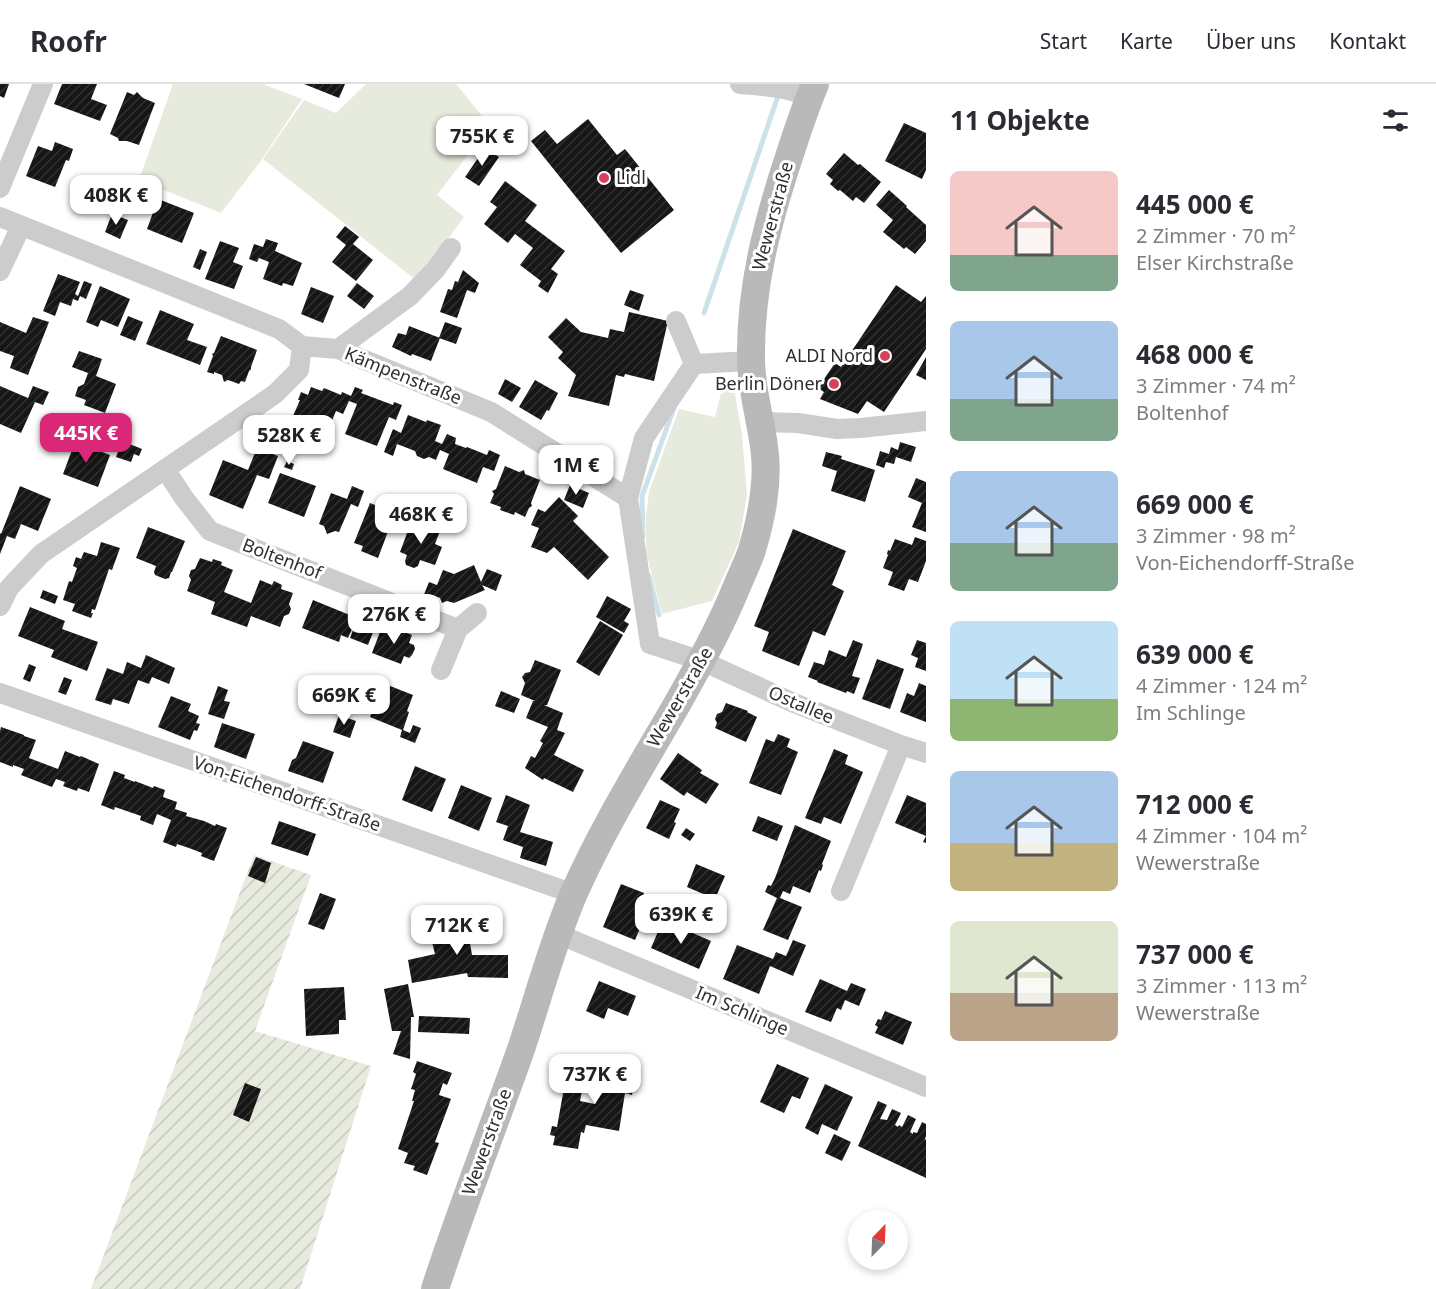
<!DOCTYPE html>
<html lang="de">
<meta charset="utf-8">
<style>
:root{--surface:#fff;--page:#f7f7f7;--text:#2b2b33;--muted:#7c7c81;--line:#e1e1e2;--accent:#db2777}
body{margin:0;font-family:"Noto Sans",sans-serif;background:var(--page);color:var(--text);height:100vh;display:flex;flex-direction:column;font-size:22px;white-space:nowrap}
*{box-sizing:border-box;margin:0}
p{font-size:20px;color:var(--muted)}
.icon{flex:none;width:33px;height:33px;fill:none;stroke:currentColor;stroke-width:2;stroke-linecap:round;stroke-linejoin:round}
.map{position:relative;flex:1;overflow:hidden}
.side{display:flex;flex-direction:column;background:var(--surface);width:510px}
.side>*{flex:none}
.needle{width:39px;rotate:23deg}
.buttons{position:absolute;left:848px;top:1126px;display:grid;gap:12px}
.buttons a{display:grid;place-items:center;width:60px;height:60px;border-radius:50%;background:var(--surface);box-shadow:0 3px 9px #0003;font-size:30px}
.price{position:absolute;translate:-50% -51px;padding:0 14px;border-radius:12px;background:#fff;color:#222;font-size:20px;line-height:39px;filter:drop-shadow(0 2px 3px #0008)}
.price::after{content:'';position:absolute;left:50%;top:36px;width:18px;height:14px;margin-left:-9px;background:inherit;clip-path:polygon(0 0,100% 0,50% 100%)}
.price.active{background:var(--accent);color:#fff}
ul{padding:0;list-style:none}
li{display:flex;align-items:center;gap:18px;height:150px;padding:0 24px}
li span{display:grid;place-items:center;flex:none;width:168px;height:120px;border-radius:9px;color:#555}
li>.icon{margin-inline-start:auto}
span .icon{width:72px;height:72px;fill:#fffc;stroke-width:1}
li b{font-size:26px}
h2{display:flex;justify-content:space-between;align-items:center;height:72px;padding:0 24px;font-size:26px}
header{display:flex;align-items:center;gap:36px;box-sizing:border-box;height:84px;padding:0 30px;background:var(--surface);border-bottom:2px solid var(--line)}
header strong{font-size:28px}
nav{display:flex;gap:33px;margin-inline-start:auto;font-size:21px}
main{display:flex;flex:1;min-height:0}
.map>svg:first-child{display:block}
</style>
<header>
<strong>Roofr</strong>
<nav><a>Start</a><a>Karte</a><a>Über uns</a><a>Kontakt</a></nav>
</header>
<main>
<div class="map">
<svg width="926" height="1205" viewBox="0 0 926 1205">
<defs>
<pattern id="garden-furrows" width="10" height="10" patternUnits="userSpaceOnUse" patternTransform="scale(1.5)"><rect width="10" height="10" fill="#e6ebde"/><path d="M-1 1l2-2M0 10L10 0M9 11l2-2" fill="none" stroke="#c6cabf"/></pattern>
<pattern id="building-hatch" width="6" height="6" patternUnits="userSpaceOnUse" patternTransform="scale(1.5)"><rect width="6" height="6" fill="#161616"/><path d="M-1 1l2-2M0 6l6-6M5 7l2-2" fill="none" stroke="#303030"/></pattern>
</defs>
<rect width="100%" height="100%" fill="#fff"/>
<!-- grass -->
<path fill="#e6ebde" d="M173,0H266L265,1L302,15L260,78L221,129L139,96Z
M366,0H454L457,1L490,42L437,111L464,133L417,197L263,75L304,16L336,29Z
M724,297L733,299L742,350L747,411L739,458L712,517L662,530L646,468V432L649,408L679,325L715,333Z"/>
<!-- garden -->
<path fill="url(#garden-furrows)" d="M254,771L311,791L255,947L371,982L300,1205H91Z"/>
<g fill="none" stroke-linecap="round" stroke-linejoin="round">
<!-- stream -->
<path stroke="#cce1e9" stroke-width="5" d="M704,229L779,9
M643,453L642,412L674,324
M649,492L659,531"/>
</g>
<!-- building -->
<path fill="url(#building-hatch)" d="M0,0H9L4,14L0,12Z
M62,0H97L91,15L107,21L100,37L54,20Z
M304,0H345L339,14Z
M127,8L134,11L137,8L143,14L155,19L139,61L127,57H119L118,54L110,50Z
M588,35L617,71L625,65L674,126L621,169L531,57L545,46L557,60Z
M904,39L926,49V86L922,95L885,77Z
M55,58L73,65L69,77L66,76L55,103L26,92L38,62L52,67Z
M485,64L499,73L479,102L465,93Z
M844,69L858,81L860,80L881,98L864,119L856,113L853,117L840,106L838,107L830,100L833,96L826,90Z
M97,91L124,102L114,126L105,122V123L87,114Z
M505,97L537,121L525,137L565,167L551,185L558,190L548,209L538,202L541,197L520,181L533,164L515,150L508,159L484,140L497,123L490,118Z
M889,106L907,122L906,123L926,141V157L915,170L906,163L904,165L883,148L893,136L876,121Z
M158,115L194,129L182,159L147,145Z
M112,130L128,136L120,155L105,148Z
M345,142L359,153L353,160L373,176L356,197L332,178L346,161L336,153Z
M266,155L278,159L275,167L302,179L293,202L283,199L282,202L263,195L269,178L259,174L257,178L249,175L254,160L263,163Z
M220,157L239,164L233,178L243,182L234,205L205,195Z
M200,165L207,168L200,186L193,183Z
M463,186L479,199L475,209L467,206L457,234L440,228L448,205L452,206L455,197L458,198Z
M58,190L80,198L75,210L78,212L84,197L92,200L86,215L80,212L78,217L73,215L71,222L60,218L55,232L43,227Z
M357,199L374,212L364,225L347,212Z
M896,201L921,218L926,212V265L884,328L867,317L858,330L820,315L824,308L818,304L835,279L841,283Z
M100,202L130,215L118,243L101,236L98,243L86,238Z
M311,203L334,212L323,239L301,230Z
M630,206L644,211L639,227L624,221Z
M160,226L194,240L187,256L207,263L200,281L146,260Z
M629,228L668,237L654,297L625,290L624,293L616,291L609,322L568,312L576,291L558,274L563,268L548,253L566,234L581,248L608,254L610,245L624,248Z
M128,232L143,238L135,257L120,251Z
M33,233L49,238L28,291L10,284L14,272L0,267V238L26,249Z
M445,238L462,244L456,260L439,254Z
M409,242L440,254L431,277L412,270L411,272L392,263L398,249L406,251Z
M221,252L257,266L251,283V285L249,287L245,298L241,297L239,300L228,296L224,298L222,291L214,288V290L207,288L213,272L212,270L214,269Z
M79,267L102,275L96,292L116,300L105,329L84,321L86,316L75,312L78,303L84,300L88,289L72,283Z
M926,273V296L916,291Z
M505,295L521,304L512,318L498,310Z
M535,296L558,309L549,327L547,326L541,336L519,323Z
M0,302L28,314L33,302L49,308L43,321L35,318L21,349L0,340Z
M311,303L322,307L324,304L341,311L342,308L351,312L355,303L363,306L361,309L393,321L394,318L402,321L396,336L389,333L377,362L345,350L357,320L349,317L343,330L336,327L331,339L314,332L311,339L293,332L300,316H298L301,308L308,311Z
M408,331L426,338L427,336L441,341L435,357L442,360L447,350L456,354L455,360L466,364L467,363L487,371L489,366L500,371L494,387L483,383L477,399L443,385L449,370L440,366L436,376L429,373L424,375L417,372L415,367L397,360L393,372L384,368L393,345L401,349Z
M75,358L110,371L98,403L63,390Z
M900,358L916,363L911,378L896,373L894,380L886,378L884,384L876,381L880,367L889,370L891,363L898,366Z
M127,359L142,365L139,372L134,370L131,378L116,373L119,365L124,367Z
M257,364L278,372L269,395L257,391L243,425L209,411L223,376L248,386Z
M826,368L842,372L841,375L875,386L865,418L831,407L837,387L822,382Z
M287,377L294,380L292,386L284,383Z
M505,382L519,388L524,386L525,390L540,396L531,419L532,422L529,424L525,433L515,428L514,431L500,426L501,423L490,419L494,410L492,407L496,405Z
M280,389L316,402L304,433L268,419Z
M916,394L926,398V448L912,443L922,419L908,413Z
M570,401L589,409L583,424L564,416Z
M20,402L51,415L38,447L21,440L15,455L7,452L0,470V449L1,450Z
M352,402L364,407L358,423L351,420L339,448L335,447L327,450L324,442L319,440L331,409L347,415Z
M559,413L578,432L573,437L609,473L588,496L554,463L547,469L531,463L539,444L531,441L538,425L545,428Z
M370,419L395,429L378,474L361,467L363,462L354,459Z
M412,436L440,447L435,460L442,463L435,481L420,476L418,482L414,484L406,481L405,477L407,471L400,468Z
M148,443L185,457L172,488H171L169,494L165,495L155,491L154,488L156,482L136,474Z
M793,445L846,467L832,501L844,507L825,552L813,547L799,582L762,567L769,548L754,542Z
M915,453L926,457V477L918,498L909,495L904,507L888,501L893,488L883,484L888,471L887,470L888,466L890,467L895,455L912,461Z
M101,458L120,464L112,486L109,485L95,526L92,525L91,529H93L91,534L72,527L75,520L63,516L69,497L72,498L77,484L73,482L76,473L81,475L84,468L97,472Z
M200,474L212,478L213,475L222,478L221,481L233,486L224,508L251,519L260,496L272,501L274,497L282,501L281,505L293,509L289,520L291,525L289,530L284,532L280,543L251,532L247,543L211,530L215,518L187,507L191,496L189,492L191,486L195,485Z
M474,481L481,498L487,485L502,491L496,507L482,501L485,506L454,519L447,517L442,519L440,514L433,511L431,516L423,513L429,498L437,501L443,486L454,490Z
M43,506L58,512L55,520L40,514Z
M607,512L631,525L624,537L629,540L624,549L596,533Z
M313,516L357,534L348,554L341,551L339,558L302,544Z
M30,523L65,537L62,545L98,558L87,587L51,573L54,566L18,552Z
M359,531L377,538L368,561L350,554Z
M600,537L623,551L599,592L576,578Z
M383,540L412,551L409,559L414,561L415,565L412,571L409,574L404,572L401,580L372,569Z
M853,556L863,560L852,592L860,594L854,610L847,607L846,609L817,598L818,597L808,593L814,578L824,581L829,566L846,573Z
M917,556L926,559V587L915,583L918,574L911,571Z
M146,571L175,584L169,600L152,593L149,600L138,596L129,620L113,615L111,621L95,616L107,584L123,590L127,578L141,584Z
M877,575L904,585L890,625L862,615Z
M535,576L561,586L547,621H544L563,629L557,646L565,649L554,671L584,686L573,708L544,694L543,696L525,684L531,672L535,674L543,659L540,657L548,643L526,634L533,617H535L521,611L525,599L522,593L525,589L530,588Z
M29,580L36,583L30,598L23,595Z
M64,593L72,596L66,611L58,608Z
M380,598L413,611L407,627L409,628L403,646L410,649L413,641L421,644L415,659L400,653L402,646L370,633L377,616L373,615Z
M919,599L926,602V638L900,628L907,609L914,612Z
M218,602L228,606L224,617L230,618L224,635L208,630Z
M501,607L520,615L514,629L495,622Z
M171,612L191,620L188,627L199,632L196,639L200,640L197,647L194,646L190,656L158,643Z
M726,619L748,627L747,628L757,633L746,658L715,644L717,639L715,635L717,630L722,628Z
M339,631L356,637L350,654L333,648Z
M222,639L255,650L246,675L214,663Z
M1,643L24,651V652L36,656L29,674L58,685L65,667L80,673L81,672L99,680L89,708L78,704L77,707L63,702L65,698L56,695L52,703L21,691L24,685L13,681V683L0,678V647Z
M778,650L790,655L787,663L798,668L781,711L749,699L766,655L774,658Z
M303,657L334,668L323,699L288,687L292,676L296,674Z
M834,665L848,671L845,680L863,688L841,740L824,733L821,740L805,734Z
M678,669L702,686L700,689L719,700L706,720L687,708L684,712L660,695Z
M415,682L446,695L432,728L402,716Z
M114,687L125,691L124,694L135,698V697L153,704L154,702L165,706L163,713L177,718L175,725L187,729L186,732L204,737L215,742L216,740L227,744L214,777L201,772L202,769L189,764L177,760L176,763L163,758L171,736L157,730L153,741L140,736L141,732L115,723L114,726L101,721Z
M461,701L492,714L479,747L448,734Z
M506,711L530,721L520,748L553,758L546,782L520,774L523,763L503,756L508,742L496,738Z
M907,711L926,719V759L923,758L926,752L895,739Z
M660,716L680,725L674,738L676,739L669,755L646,744Z
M758,732L783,742L777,757L752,747Z
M279,737L316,750L308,772L271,760Z
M795,741L831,757L822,780L823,781L821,787L819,786L810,809L793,802L790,810L783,807L780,814L802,823L788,856L763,846L777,814L765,808L768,801L771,802L775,794Z
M686,744L695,750L690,757L681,751Z
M256,773L271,779L265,799L248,792Z
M696,780L725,792L715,815L687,803Z
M621,800L644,809L643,812L652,816L635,856L603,843Z
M320,809L336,815L324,846L308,840Z
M474,822L476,832L461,835L459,825Z
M477,836L480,849L476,851L478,857L470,859L472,871H508V894L468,893L467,889L412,899L408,876L435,870L429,846Z
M663,836L711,857L699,885L651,864Z
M793,856L806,861L793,892L770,882L759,910L723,895L737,861L773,875L776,868L786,872Z
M820,895L847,907L851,899L866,905L859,922L845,916L841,926L837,924L831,938L805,928Z
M599,897L636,912L628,932L608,924L604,935L586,927Z
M408,900L414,933H411L410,975L393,970L401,947H392L384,905Z
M344,903L346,936H339V950L306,952L304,905Z
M885,927L912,938L903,961L875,949L878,943L875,941L878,935L881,936Z
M419,932L470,934L469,950L418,948Z
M603,976L637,982L632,1011L625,1009L619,1047L586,1041L584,1049L581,1048L578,1065L553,1061L555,1052L550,1051L552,1042L557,1043L564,1004L582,1007L580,1017L595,1020Z
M417,977L452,989L447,1001L443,999L439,1011L451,1015L435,1058L439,1059L427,1091L413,1086L415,1082L404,1079L408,1069L398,1065L414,1017H412L415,1006L411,1005L416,990L413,988Z
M777,980L809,994L800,1015L792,1012L784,1029L760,1018Z
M245,999L261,1005L249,1038L233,1031Z
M825,1000L853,1013L837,1047L822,1040L818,1051L805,1044Z
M878,1017L887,1021L880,1035L887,1036L892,1025L901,1029L895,1041L898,1043L899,1041L902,1043L908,1031L916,1035L910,1048L913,1050V1048L917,1049L922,1038L926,1040V1052L925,1055L926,1056V1094L858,1062Z
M834,1050L851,1058L842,1077L825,1069Z"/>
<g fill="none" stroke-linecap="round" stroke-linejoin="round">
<!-- street -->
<path stroke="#ccc" stroke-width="20" d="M740,0C764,2 786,3 809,13
M0,104L43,0
M0,133L279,245L302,262L338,265L491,328L628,414
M0,187L21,142
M676,237L694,280
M338,265L410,212L436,185L451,164
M751,277L694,280L644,354L628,414L650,560L702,577L794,619L901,661L926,669
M760,338L798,339L837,345L861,344L926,337
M165,385L184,414L210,447L458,545L441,586
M0,522L9,504L41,470L275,310L299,286L302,262
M458,545L477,529
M0,609L574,810
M841,807L901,661
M558,850L926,1003"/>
<!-- secondary -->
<path stroke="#b9b9b9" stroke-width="28" d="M435,1205C461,1125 492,1047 520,968C538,915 552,860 574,809C603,744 640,684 676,622C698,583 720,544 737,502C742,490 748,478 752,466C761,435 768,403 765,371C762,338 751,307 751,275C750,205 767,139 789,73C797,48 805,24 815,0"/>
</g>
<!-- markers -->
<g fill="#d6415c" stroke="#fff" stroke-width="2">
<circle cx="604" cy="94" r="6"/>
<circle cx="885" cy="272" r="6"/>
<circle cx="834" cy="300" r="6"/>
</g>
<g text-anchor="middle" stroke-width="6" stroke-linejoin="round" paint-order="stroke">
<!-- poi labels -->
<g font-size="18" fill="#2f2f2f" stroke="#fff" text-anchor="end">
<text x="616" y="100" text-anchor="start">Lidl</text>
<text x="873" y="278">ALDI Nord</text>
<text x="822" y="306">Berlin Döner</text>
</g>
<!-- street labels -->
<g font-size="18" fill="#2f2f2f" stroke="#fff">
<text transform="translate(773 132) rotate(-75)" y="6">Wewerstraße</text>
<text transform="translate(403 292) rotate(22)" y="6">Kämpenstraße</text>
<text transform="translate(282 475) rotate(21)" y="6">Boltenhof</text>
<text transform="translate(680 613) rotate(-60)" y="6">Wewerstraße</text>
<text transform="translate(801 621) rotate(23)" y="6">Ostallee</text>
<text transform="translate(287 710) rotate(19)" y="6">Von-Eichendorff-Straße</text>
<text transform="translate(742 927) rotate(23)" y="6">Im Schlinge</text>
<text transform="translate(487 1058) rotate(-70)" y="6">Wewerstraße</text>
</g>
</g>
</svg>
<div class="buttons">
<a><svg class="needle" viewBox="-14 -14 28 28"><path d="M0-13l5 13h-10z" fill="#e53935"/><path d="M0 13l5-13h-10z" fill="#7c7c81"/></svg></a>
</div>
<b class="price" style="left:482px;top:83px">755K €</b>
<b class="price" style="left:116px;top:142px">408K €</b>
<b class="price active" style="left:86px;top:380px">445K €</b>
<b class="price" style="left:289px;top:382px">528K €</b>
<b class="price" style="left:576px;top:412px">1M €</b>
<b class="price" style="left:421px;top:461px">468K €</b>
<b class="price" style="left:394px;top:561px">276K €</b>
<b class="price" style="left:344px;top:642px">669K €</b>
<b class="price" style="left:681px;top:861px">639K €</b>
<b class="price" style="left:457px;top:872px">712K €</b>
<b class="price" style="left:595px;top:1021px">737K €</b>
</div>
<section class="side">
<h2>11 Objekte<svg class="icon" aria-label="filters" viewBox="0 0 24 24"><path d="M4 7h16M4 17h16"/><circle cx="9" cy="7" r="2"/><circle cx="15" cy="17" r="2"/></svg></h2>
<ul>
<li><span style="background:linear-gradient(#f6c9c9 70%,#7fa58c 0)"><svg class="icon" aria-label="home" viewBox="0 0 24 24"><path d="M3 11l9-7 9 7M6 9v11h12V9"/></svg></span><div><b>445 000 €</b><p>2 Zimmer · 70 m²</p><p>Elser Kirchstraße</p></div></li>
<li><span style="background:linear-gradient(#a9c7e8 65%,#7fa58c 0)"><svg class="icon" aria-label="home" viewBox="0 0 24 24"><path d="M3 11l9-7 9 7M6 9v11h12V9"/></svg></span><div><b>468 000 €</b><p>3 Zimmer · 74 m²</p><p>Boltenhof</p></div></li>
<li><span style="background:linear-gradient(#a9c7e8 60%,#7fa58c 0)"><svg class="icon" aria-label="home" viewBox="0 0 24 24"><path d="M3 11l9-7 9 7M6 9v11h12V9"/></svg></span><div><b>669 000 €</b><p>3 Zimmer · 98 m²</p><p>Von-Eichendorff-Straße</p></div></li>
<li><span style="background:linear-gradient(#bfe0f5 65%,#8fb573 0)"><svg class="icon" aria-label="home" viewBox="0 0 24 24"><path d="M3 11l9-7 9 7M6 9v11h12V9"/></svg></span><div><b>639 000 €</b><p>4 Zimmer · 124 m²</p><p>Im Schlinge</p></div></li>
<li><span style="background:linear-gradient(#a9c7e8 60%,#c2b280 0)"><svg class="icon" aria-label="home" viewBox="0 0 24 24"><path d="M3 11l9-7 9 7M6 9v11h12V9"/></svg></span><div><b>712 000 €</b><p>4 Zimmer · 104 m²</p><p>Wewerstraße</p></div></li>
<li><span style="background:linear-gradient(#dfe7d0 60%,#b9a48a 0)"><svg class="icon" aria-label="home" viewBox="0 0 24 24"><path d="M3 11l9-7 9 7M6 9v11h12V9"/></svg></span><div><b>737 000 €</b><p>3 Zimmer · 113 m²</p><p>Wewerstraße</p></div></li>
</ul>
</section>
</main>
